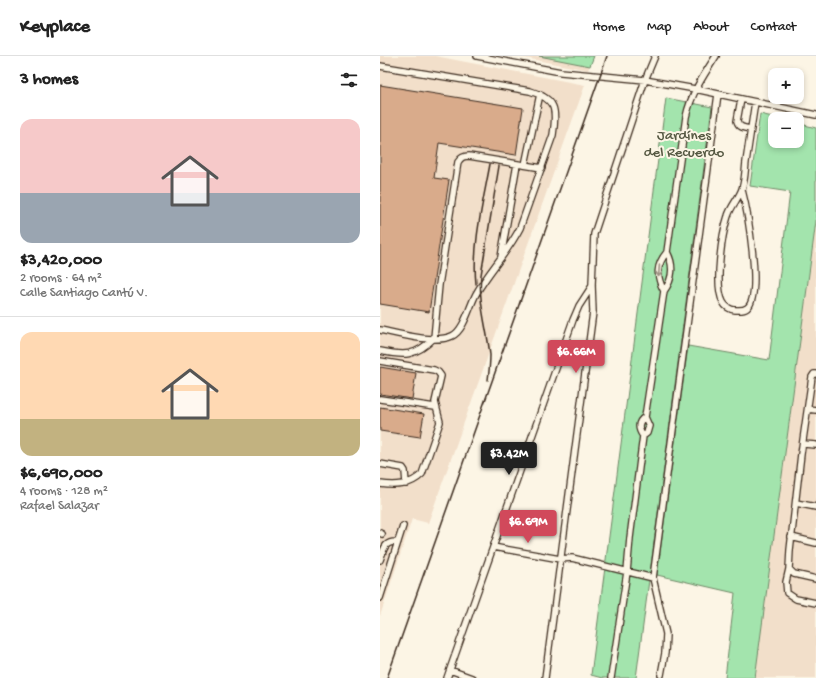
<!DOCTYPE html>
<meta charset="utf-8">
<style>
:root{--surface:#fff;--page:#f6f6f6;--text:#222;--muted:#767676;--line:#e0e0e0;--accent:#d1495b}
body{margin:0;font-family:"Gochi Hand",sans-serif;background:var(--page);color:var(--text);height:100vh;display:flex;flex-direction:column;font-size:15px;white-space:nowrap}
*{box-sizing:border-box;margin:0}
p{font-size:13px;color:var(--muted)}
.icon{flex:none;width:22px;height:22px;fill:none;stroke:currentColor;stroke-width:2;stroke-linecap:round;stroke-linejoin:round}
.map{position:relative;flex:1;overflow:hidden}
.sheet{display:flex;flex-direction:column;background:var(--surface);width:380px}
.sheet>*{flex:none}
.tools{position:absolute;left:388px;top:12px;display:grid;gap:8px}
.tools a{display:grid;place-items:center;width:36px;height:36px;border-radius:8px;background:var(--surface);box-shadow:0 2px 6px #0003;font-size:20px}
.price{position:absolute;translate:-50% -34px;padding:0 9px;border-radius:4px;background:var(--accent);color:#fff;font-size:13px;line-height:26px;filter:drop-shadow(0 1px 2px #0008)}
.price::after{content:'';position:absolute;left:50%;top:24px;width:12px;height:9px;margin-left:-6px;background:inherit;clip-path:polygon(0 0,100% 0,50% 100%)}
.price.current{background:#222;color:#fff}
ul{padding:0;list-style:none}
li{display:grid;align-content:center;gap:8px;height:212px;padding:0 20px}
li+li{border-top:1px solid var(--line)}
li span{display:grid;place-items:center;height:124px;border-radius:12px;color:#555}
li>.icon{margin-inline-start:auto}
span .icon{width:72px;height:72px;fill:#fffc;stroke-width:1}
li b{font-size:17px}
h2{display:flex;justify-content:space-between;align-items:center;height:48px;padding:0 20px;font-size:17px}
header{display:flex;align-items:center;gap:24px;box-sizing:border-box;height:56px;padding:0 20px;background:var(--surface);border-bottom:1px solid var(--line)}
header strong{font-size:19px}
nav{display:flex;gap:22px;margin-inline-start:auto;font-size:14px}
main{display:flex;flex:1;min-height:0}
.map>svg:first-child{display:block}
</style>
<header>
<strong>Keyplace</strong>
<nav><a>Home</a><a>Map</a><a>About</a><a>Contact</a></nav>
</header>
<main>
<section class="sheet">
<h2>3 homes<svg class="icon" aria-label="filters" viewBox="0 0 24 24"><path d="M4 7h16M4 17h16"/><circle cx="9" cy="7" r="2"/><circle cx="15" cy="17" r="2"/></svg></h2>
<ul>
<li><span style="background:linear-gradient(#f6c9c9 60%,#9aa5b1 0)"><svg class="icon" aria-label="home" viewBox="0 0 24 24"><path d="M3 11l9-7 9 7M6 9v11h12V9"/></svg></span><div><b>$3,420,000</b><p>2 rooms · 64 m²</p><p>Calle Santiago Cantú V.</p></div></li>
<li><span style="background:linear-gradient(#ffd9b3 70%,#c2b280 0)"><svg class="icon" aria-label="home" viewBox="0 0 24 24"><path d="M3 11l9-7 9 7M6 9v11h12V9"/></svg></span><div><b>$6,690,000</b><p>4 rooms · 128 m²</p><p>Rafael Salazar</p></div></li>
</ul>
</section>
<div class="map">
<svg width="436" height="622" viewBox="0 0 436 622">
<rect width="100%" height="100%" fill="#fcf5e5"/>
<filter id="ink" filterUnits="userSpaceOnUse"><feTurbulence type="fractalNoise" baseFrequency=".025" numOctaves="2"/><feDisplacementMap in="SourceGraphic" scale="8" xChannelSelector="R" yChannelSelector="G"/><feConvolveMatrix kernelMatrix="1 2 1 2 8 2 1 2 1" color-interpolation-filters="sRGB"/></filter>
<g filter="url(#ink)">
<!-- built -->
<path fill="#f2dfca" d="M0,0H55L205,29L48,467L32,463L0,560Z
M135,0H213L208,14Z
M436,165V622H375Z"/>
<!-- green -->
<path fill="#a3e4ad" stroke="#6f8766" d="M159,0H214L210,10Z
M286,42L332,51L256,622H222L211,619Z
M380,58L401,63H395V85H417V67L436,72V165L375,622H345L355,537L277,519L308,290L389,304L410,136L370,130Z"/>
<!-- building -->
<path fill="#d9ab8b" stroke="#3b2a1e" d="M0,29L143,52L136,99L59,87L54,122L69,124L49,256L0,248Z
M0,311L36,317L32,343L0,338Z
M0,351L44,358L40,381L0,375Z"/>
<g fill="none" stroke-linecap="round" stroke-linejoin="round">
<!-- minor casing -->
<g stroke="#3b2a1e" stroke-width="8">
<path id="minor" d="M97,0L181,16L265,24L315,33L436,59
M0,10L150,35C176,43 177,53 173,79L140,172C128,196 109,215 96,238C90,249 84,275 72,280C54,288 19,278 0,274
M361,43L357,65C359,72 365,72 371,73
M145,109L160,38
M362,134C367,153 383,240 367,252C363,255 359,254 355,254C350,254 345,250 343,246C334,229 342,178 348,160C351,150 359,142 362,133C365,124 365,115 366,106C369,86 372,66 375,46
M121,201L137,108
M284,235C276,220 276,209 287,196L306,61C311,38 323,20 336,0
M0,295C24,300 35,301 54,282L59,229L78,106C81,101 84,100 89,100L162,112
M0,305L54,314L58,316L61,320L55,346L60,366L42,418C30,430 15,430 0,428
M436,318H434L432,321L421,398L410,494L409,513L414,518L436,523
M0,343L55,351
M428,353L436,354
M263,380C258,373 257,366 265,361
M423,388L436,389
M0,408L23,412L25,415L26,428
M416,447L436,451
M0,477L2,478
M411,481L436,487
M113,491L180,503L192,502L273,522
M0,504C4,493 4,485 18,486
M409,513L406,526L407,537L416,543L436,547
M0,542L23,470
M70,614L92,622
M281,619L285,597L286,578L273,522L338,38
M67,622L193,264L199,250L212,230
M165,622L213,256L212,229L214,178L265,24L275,0
M231,622L247,516L250,482L263,380L267,377L269,370L265,361L284,235C293,223 294,209 287,196"/>
</g>
<!-- minor -->
<use href="#minor" stroke="#fcf5e5" stroke-width="5.5"/>
<!-- rail -->
<path stroke="#3b2a1e" stroke-width="1.5" d="M96,228C92,188 103,147 110,108
M108,324C109,316 110,307 110,299C107,272 98,246 101,219L119,110
M7,622L227,0"/>
</g>
<!-- one-way arrows -->
<defs><path id="oneway-shaft" d="M-6 0H5M1.5-3L5.5 0L1.5 3" fill="none" stroke-width="1.6" stroke-linecap="round" stroke-linejoin="round"/></defs>
<use stroke="#9c9082" href="#oneway-shaft" transform="translate(279 215) rotate(94)"/>
</g>
<g text-anchor="middle" stroke-width="4" stroke-linejoin="round" paint-order="stroke">
<!-- park labels -->
<g font-size="15" fill="#555842" stroke="#fcf5e5">
<text x="304" y="83">Jardínes<tspan x="304" dy="17">del Recuerdo</tspan></text>
</g>
</g>
</svg>
<div class="tools">
<a>+</a>
<a>−</a>
</div>
<b class="price" style="left:196px;top:318px">$6.66M</b>
<b class="price current" style="left:129px;top:420px">$3.42M</b>
<b class="price" style="left:148px;top:488px">$6.69M</b>
</div>
</main>
